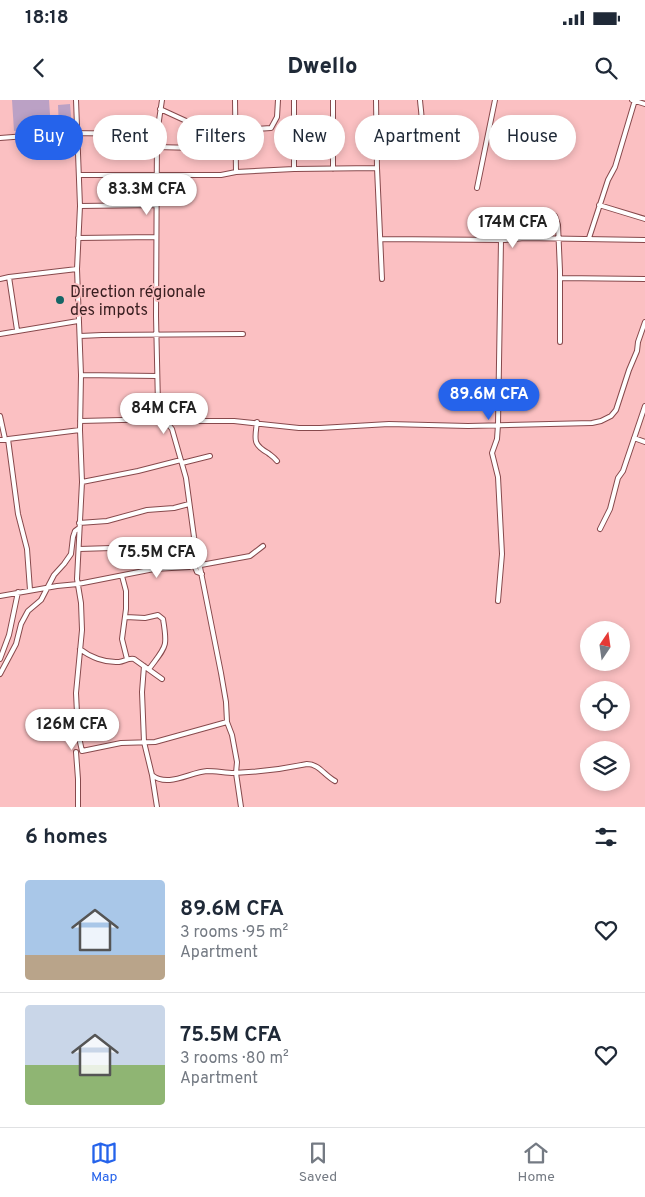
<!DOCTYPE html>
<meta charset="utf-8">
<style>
:root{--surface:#fff;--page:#f2f2f3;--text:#1f2937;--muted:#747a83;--line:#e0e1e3;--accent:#2563eb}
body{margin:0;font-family:Overpass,sans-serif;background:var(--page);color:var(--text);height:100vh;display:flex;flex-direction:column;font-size:19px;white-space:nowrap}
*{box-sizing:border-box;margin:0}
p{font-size:16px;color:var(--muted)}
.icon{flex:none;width:28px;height:28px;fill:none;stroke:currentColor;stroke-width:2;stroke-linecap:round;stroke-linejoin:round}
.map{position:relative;height:707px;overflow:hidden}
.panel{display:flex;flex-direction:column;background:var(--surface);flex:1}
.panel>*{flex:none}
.guide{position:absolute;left:15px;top:15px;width:615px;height:45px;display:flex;gap:10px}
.needle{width:32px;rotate:13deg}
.tools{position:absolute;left:580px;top:521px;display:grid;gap:10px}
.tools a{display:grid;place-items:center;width:50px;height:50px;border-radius:50%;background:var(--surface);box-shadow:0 2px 8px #0003;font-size:25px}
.price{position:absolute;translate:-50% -42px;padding:0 11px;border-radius:18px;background:#fff;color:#222;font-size:16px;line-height:32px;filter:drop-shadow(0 1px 2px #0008)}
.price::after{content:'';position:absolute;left:50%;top:30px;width:15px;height:11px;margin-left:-8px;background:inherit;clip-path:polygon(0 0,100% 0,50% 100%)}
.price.active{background:var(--accent);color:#fff}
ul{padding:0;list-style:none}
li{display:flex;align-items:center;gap:15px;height:125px;padding:0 25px}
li+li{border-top:1px solid var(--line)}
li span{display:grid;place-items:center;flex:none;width:140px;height:100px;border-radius:5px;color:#555}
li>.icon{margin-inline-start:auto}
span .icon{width:60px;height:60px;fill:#fffc;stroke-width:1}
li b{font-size:21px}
h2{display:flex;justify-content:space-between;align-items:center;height:60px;padding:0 25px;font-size:21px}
.pill{padding:0 18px;border-radius:22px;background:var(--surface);box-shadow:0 2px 8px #0003;font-size:18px;line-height:45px}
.pill.active{background:var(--accent);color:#fff}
.status{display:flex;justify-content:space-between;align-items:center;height:35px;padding:0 25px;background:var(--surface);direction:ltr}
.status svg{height:14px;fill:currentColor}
header{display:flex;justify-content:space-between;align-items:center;height:65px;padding:0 25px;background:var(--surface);font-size:22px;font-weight:800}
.menu{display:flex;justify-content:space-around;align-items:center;height:70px;border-top:1px solid var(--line);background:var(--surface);font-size:14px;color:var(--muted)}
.menu a{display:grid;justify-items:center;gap:2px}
.menu .active{color:var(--accent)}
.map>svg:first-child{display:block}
</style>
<div class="status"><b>18:18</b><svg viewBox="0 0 49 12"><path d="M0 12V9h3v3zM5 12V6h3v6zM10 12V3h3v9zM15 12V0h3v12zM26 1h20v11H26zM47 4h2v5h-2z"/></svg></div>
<header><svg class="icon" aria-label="back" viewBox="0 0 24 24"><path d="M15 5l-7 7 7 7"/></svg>Dwello<svg class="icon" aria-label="search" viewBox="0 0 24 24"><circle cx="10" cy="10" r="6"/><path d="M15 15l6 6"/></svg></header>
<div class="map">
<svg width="645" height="707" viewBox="0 0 645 707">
<rect width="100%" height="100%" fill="#fbc0c2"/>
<!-- green -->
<path fill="#bba1c5" d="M12,0H49L51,29L14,31Z
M70,4L72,28L59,29L58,5Z"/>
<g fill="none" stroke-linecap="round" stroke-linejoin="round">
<!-- minor casing -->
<g stroke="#87494c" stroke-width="6">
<path id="minor" d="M76,0L80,106L77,169L81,275L80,330L82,382L77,479L81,503L82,530L76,593L78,633L82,651L121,643L155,642L227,622
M162,0L157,34L156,216L158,305L160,314L172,329L186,378L194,437L221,573L226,602L227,622L232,635L237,662L236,673L241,707
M235,0L236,72
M294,0V69
M333,0V69
M632,0L645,4
M160,9L208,31L236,39
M237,28L256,29L271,28L277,17L278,0
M0,38L65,33L157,34
M377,42L416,41C425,29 421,14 420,0
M156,47L236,49
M377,68L382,179
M79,75H221L236,72L294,69L377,68L376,0
M477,88L495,0
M599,105L645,119
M80,106L156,105
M555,116L558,125L560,171V242
M78,138L156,137
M589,138L608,80L615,67L635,0
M381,139L505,140L524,138L645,140
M9,177L17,230
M560,178L645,179
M0,179L9,177L77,169
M0,234L78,221
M80,236L102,235L243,234
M81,275L157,276
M0,316L5,339
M80,321L164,319L180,321H234L299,328H320L389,324L468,326L592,323L601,321L611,316L616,310L629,270L637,251L638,242L645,222
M257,322C255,339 252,344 268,353C272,356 274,357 277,361
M634,338L645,342
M8,339L18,414L27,449L30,490
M0,340L80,330
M182,363L210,356
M82,382L138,371L181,360
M79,423L107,421L147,410L174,408L189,404
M600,429L610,409L618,378L623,371L645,306
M79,449L112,448
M194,465L197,472L202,474
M201,465L250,456L263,446
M122,476L126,491V509L122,539L127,559
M0,496L57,486L78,484L154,469L189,467L194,465L193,439
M498,501L502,454L498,377L492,353L497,339L498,325L501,140
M126,517L145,518L158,515L163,519C168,548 166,546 149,569
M80,549C90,557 105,563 119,562C125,561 128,558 134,559L162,579
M0,559L9,535L18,492
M144,566L142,592L144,642L152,675C168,688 190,672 207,671C216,671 226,673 234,673C259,672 283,669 307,664C319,664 324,675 335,681
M0,574L16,544L21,524L28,511L41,500L54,475L64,464L71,454L73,437L75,431L79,428
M76,652L78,679V707
M152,675L157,707"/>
</g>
<!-- minor -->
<use href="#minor" stroke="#fff" stroke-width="4"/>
</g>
<!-- markers -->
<circle fill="#156566" stroke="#fbc0c2" stroke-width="2" cx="60" cy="200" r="5"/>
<g text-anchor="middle" stroke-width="4" stroke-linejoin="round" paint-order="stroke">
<!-- poi labels -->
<g font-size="16" fill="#391e20" stroke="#fbc0c2" text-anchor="start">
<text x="70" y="197">Direction régionale<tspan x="70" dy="18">des impots</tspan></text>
</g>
</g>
</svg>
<div class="tools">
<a><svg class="needle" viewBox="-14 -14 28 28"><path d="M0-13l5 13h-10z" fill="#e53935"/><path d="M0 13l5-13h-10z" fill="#747a83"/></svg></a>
<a><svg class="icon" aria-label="locate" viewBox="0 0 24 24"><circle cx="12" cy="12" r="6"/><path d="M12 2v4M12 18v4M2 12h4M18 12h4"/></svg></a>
<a><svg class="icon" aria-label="layers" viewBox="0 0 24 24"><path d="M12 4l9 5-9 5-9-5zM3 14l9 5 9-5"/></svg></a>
</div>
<b class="price" style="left:147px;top:116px">83.3M CFA</b>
<b class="price" style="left:513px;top:149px">174M CFA</b>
<b class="price active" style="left:489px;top:321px">89.6M CFA</b>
<b class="price" style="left:164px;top:335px">84M CFA</b>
<b class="price" style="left:157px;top:479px">75.5M CFA</b>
<b class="price" style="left:72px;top:651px">126M CFA</b>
<div class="guide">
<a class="pill active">Buy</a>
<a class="pill">Rent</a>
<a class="pill">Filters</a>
<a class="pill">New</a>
<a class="pill">Apartment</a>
<a class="pill">House</a>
</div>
</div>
<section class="panel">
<h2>6 homes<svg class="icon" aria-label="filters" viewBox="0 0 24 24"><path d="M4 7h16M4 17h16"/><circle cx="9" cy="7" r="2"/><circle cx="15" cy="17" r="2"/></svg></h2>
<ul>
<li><span style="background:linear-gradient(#a9c7e8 75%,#b9a48a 0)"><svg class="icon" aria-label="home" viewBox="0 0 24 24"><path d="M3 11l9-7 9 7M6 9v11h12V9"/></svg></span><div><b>89.6M CFA</b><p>3 rooms · 95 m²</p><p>Apartment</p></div><svg class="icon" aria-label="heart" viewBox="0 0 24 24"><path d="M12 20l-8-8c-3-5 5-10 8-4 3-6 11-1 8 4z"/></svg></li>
<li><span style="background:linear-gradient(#c9d6e8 60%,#8fb573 0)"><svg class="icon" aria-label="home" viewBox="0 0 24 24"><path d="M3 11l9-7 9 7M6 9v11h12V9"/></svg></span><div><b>75.5M CFA</b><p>3 rooms · 80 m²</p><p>Apartment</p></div><svg class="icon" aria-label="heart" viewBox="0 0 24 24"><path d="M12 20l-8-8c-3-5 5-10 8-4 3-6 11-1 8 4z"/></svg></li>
</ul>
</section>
<nav class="menu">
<a class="active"><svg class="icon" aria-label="map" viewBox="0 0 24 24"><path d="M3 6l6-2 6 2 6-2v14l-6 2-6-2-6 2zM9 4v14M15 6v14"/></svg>Map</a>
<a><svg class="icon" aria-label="saved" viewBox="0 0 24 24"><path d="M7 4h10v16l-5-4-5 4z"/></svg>Saved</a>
<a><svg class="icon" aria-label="home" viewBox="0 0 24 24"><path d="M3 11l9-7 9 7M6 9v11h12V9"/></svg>Home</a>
</nav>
